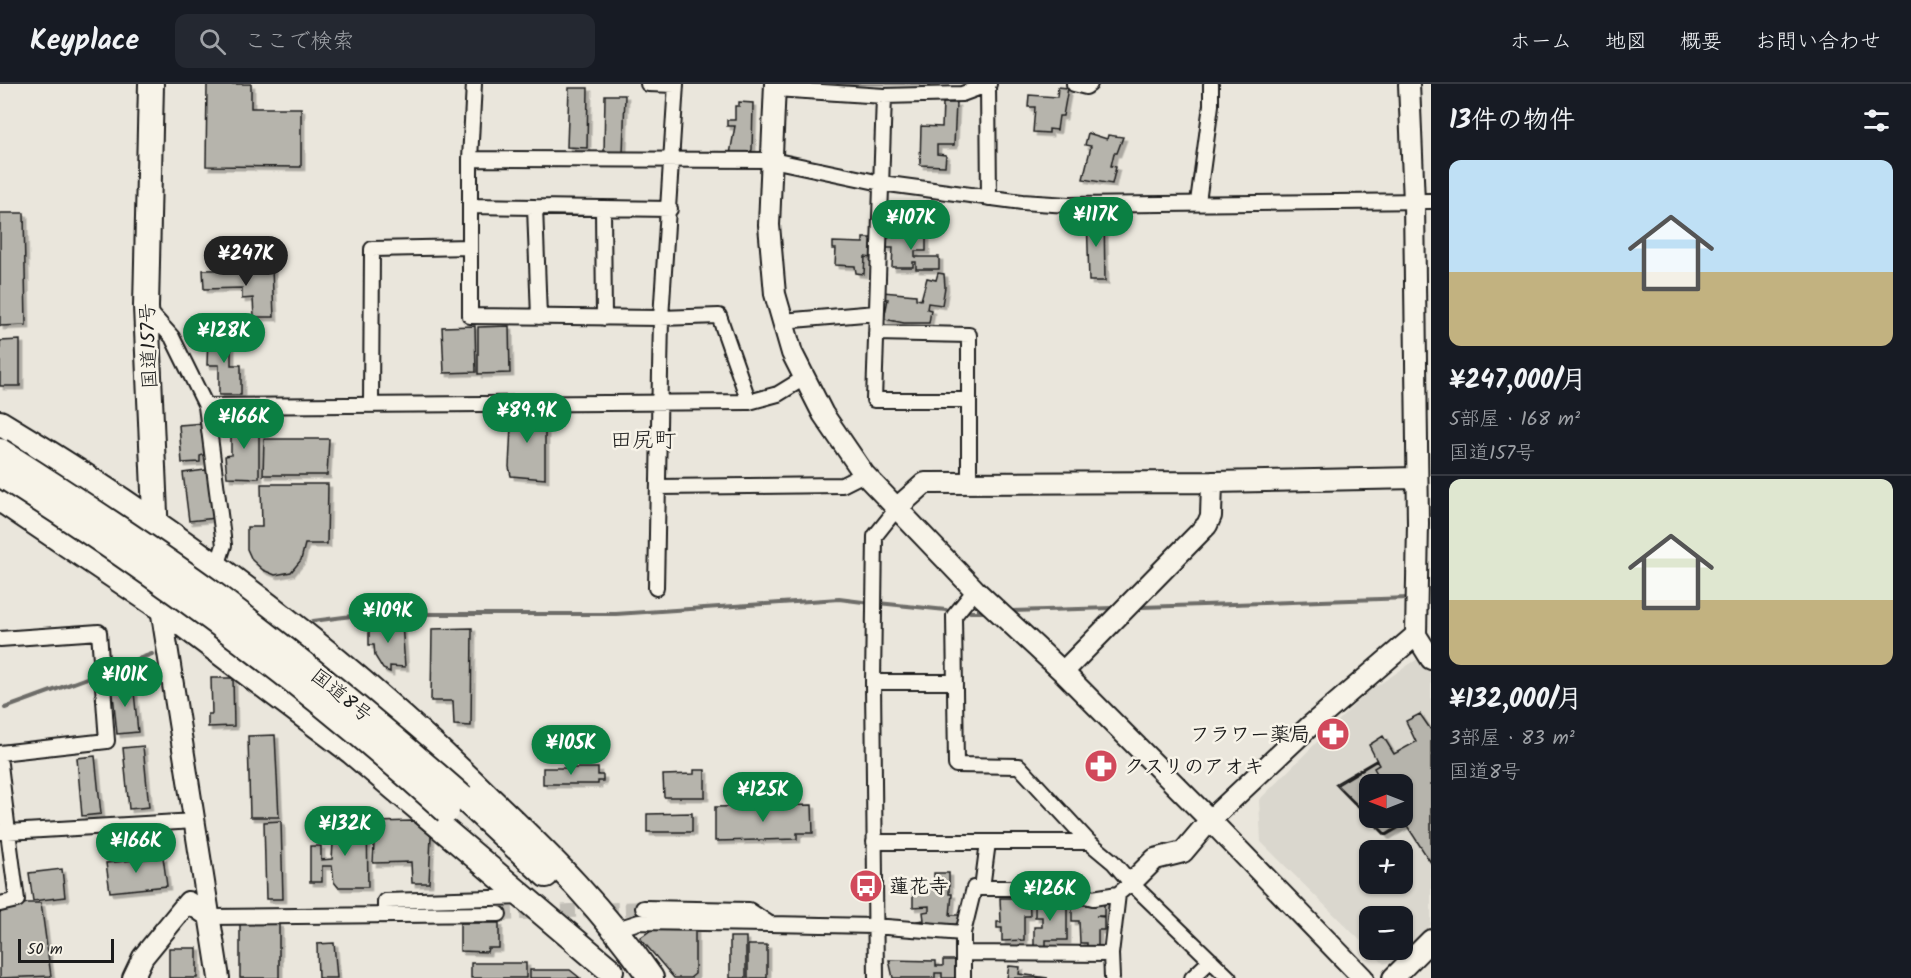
<!DOCTYPE html>
<html lang="ja">
<meta charset="utf-8">
<style>
:root{--surface:#171b24;--page:#242831;--text:#f1f3f6;--muted:#9ea1a6;--line:#363941;--accent:#0b8043}
body{margin:0;font-family:Kalam,"Klee One",sans-serif;background:var(--page);color:var(--text);height:100vh;display:flex;flex-direction:column;font-size:22px;white-space:nowrap}
*{box-sizing:border-box;margin:0}
p{font-size:20px;color:var(--muted)}
.icon{flex:none;width:33px;height:33px;fill:none;stroke:currentColor;stroke-width:2;stroke-linecap:round;stroke-linejoin:round}
.map{position:relative;flex:1;overflow:hidden}
.side{display:flex;flex-direction:column;background:var(--surface);width:480px}
.side>*{flex:none}
.needle{width:39px;rotate:270deg}
.tools{position:absolute;left:1359px;top:690px;display:grid;gap:12px}
.tools a{display:grid;place-items:center;width:54px;height:54px;border-radius:12px;background:var(--surface);box-shadow:0 2px 4px #0004;font-size:30px}
.scale{position:absolute;left:18px;bottom:15px;width:96px;box-sizing:border-box;padding-left:6px;border:3px solid #1c1c1c;border-top:0;font-size:16px;line-height:21px;white-space:nowrap;color:#1c1c1c;-webkit-text-stroke:4px #f7f3e8;paint-order:stroke}
.price{position:absolute;translate:-50% -51px;padding:0 14px;border-radius:21px;background:var(--accent);color:#fff;font-size:20px;line-height:39px;filter:drop-shadow(0 2px 3px #0008)}
.price::after{content:'';position:absolute;left:50%;top:36px;width:18px;height:14px;margin-left:-9px;background:inherit;clip-path:polygon(0 0,100% 0,50% 100%)}
.price.on{background:#222;color:#fff}
ul{padding:0;list-style:none}
li{display:grid;align-content:center;gap:12px;height:318px;padding:0 18px}
li+li{border-top:2px solid var(--line)}
li span{display:grid;place-items:center;height:186px;border-radius:12px;color:#555}
li>.icon{margin-inline-start:auto}
span .icon{width:108px;height:108px;fill:#fffc;stroke-width:1}
li b{font-size:26px}
h2{display:flex;justify-content:space-between;align-items:center;height:72px;padding:0 18px;font-size:26px}
header{display:flex;align-items:center;gap:36px;box-sizing:border-box;height:84px;padding:0 30px;background:var(--surface);border-bottom:2px solid var(--line)}
header strong{font-size:28px}
nav{display:flex;gap:33px;margin-inline-start:auto;font-size:21px}
.search{width:420px;height:54px;background:var(--page);display:flex;align-items:center;gap:15px;box-sizing:border-box;padding:0 21px;border-radius:12px;color:var(--muted);font-size:22px}
main{display:flex;flex:1;min-height:0}
.map>svg:first-child{display:block}
</style>
<header>
<strong>Keyplace</strong>
<div class="search"><svg class="icon" aria-label="search" viewBox="0 0 24 24"><circle cx="10" cy="10" r="6"/><path d="M15 15l6 6"/></svg>ここで検索</div>
<nav><a>ホーム</a><a>地図</a><a>概要</a><a>お問い合わせ</a></nav>
</header>
<main>
<div class="map">
<svg width="1431" height="894" viewBox="0 0 1431 894">
<defs>
<filter id="shadow"><feDropShadow dx="3.5" dy="3.5" stdDeviation="0" flood-color="#0004"/></filter>
</defs>
<rect width="100%" height="100%" fill="#eae6dc"/>
<filter id="ink" filterUnits="userSpaceOnUse"><feTurbulence type="fractalNoise" baseFrequency=".0167" numOctaves="2"/><feDisplacementMap in="SourceGraphic" scale="12" xChannelSelector="R" yChannelSelector="G"/><feConvolveMatrix kernelMatrix="1 2 1 2 8 2 1 2 1" color-interpolation-filters="sRGB"/></filter>
<g filter="url(#ink)">
<!-- built -->
<path fill="#dad7ce" fill-rule="evenodd" d="M1416,576H1424L1431,588V841L1394,877L1384,880L1261,758L1259,716L1366,609ZM1370,700H1402V734H1370ZM1370,766H1402V800H1370ZM1370,832H1402V866H1370Z"/>
<!-- green -->
<path fill="#ccc8c0" stroke="#74726e" stroke-width="1.5" d="M837,0H931L927,6L837,4Z"/>
<g fill="none" stroke-linecap="round" stroke-linejoin="round">
<!-- stream -->
<path stroke="#6d6c68" stroke-width="4" d="M878,519L946,526
M1142,523L1409,514
M1012,527L1112,524
M970,528H983
M313,537L367,530H616L839,515L871,519
M105,587L152,570
M5,624L98,590"/>
</g>
<!-- building -->
<path fill="#b6b4ac" stroke="#1c1c1c" stroke-width="1.5" filter="url(#shadow)" d="M207,0H251V24H301V83L206,82Z
M1058,3L1068,4L1063,32H1059L1057,46L1049,45V49L1033,48L1035,23H1028L1029,11L1057,13Z
M569,4H588L587,64L567,63Z
M605,11H625L623,70H604Z
M739,18L753,19L752,66L747,71L730,70L735,42H727V36H735V22H739Z
M943,19H956L954,61H937V70L946,71L945,82L920,81L921,42L942,43Z
M1088,49L1107,55L1108,51L1123,53L1117,69H1114L1111,82L1116,83L1112,100L1083,95L1091,62L1085,61Z
M0,129H24L26,241L0,242Z
M1087,131H1104L1105,197H1089Z
M917,145H926V167H915V173H939V185H916V178H913V183H892L893,164H886V154H889L890,150L917,149Z
M863,154H872L871,174L865,173L864,190L856,189L855,182L835,181L836,165H833V158L863,159Z
M272,185L274,233H254L253,214L242,215V204L204,205L203,186Z
M938,189L944,190L945,203L942,221L928,219L927,225L931,226L929,239H904L884,235L888,215H882L883,208L916,211V215L921,216L927,194L936,196Z
M938,189L944,190L945,203L942,221L928,219L927,225L931,226L929,239H904L884,235L888,215H882L883,208L916,211V215L921,216L927,194L936,196Z
M475,242L476,288L444,289L442,243Z
M509,242L510,289L478,290V243Z
M208,250L231,251V281H241V311H219V281H207Z
M20,256V302H0V257Z
M545,326V395L511,392L509,383L511,342H507L508,329Z
M231,336L259,337V394L227,393L225,372L231,371Z
M205,339L209,369L200,372V378L182,379L179,341Z
M264,355H329L327,391H263Z
M205,386L211,390L216,434L189,437L183,389Z
M261,400H328L327,460H305L301,476L291,488L275,491L263,486L252,476L247,465V443H262Z
M402,539L405,583L390,582V588L383,585L375,572L374,561H369V540Z
M472,544L471,642L454,641L453,617H431L432,545Z
M211,594H233L234,642L208,643V630H212Z
M133,598L138,648L117,650L112,600Z
M1420,630L1431,646V779L1406,740L1387,751L1370,734H1402V700H1370V733L1337,701L1377,677L1369,661L1383,652L1394,670L1416,658L1406,637Z
M275,651L279,733H250L248,652Z
M143,662L149,723L129,725L123,664Z
M95,672L101,730L82,732L77,674Z
M1376,676L1379,681L1374,684L1383,700H1370V734L1402,732L1406,738L1385,751L1335,700Z
M543,684H598V691H603V697H598V700H543Z
M694,686H705V713H664L663,691L694,690Z
M812,721L813,749H797V755L715,757V723Z
M692,729V748H647V730Z
M367,736L368,803H338L334,798L332,782H322V798H310V762H321V776L332,775L334,743H343V739L348,738Z
M281,737L283,815H266L264,738Z
M413,737L431,752L429,799H412L411,778L373,779L375,738Z
M163,773L167,802L110,808L106,779Z
M62,785L65,813L33,817L29,789Z
M934,789H949V810H952L950,831H961V840L917,842V837L924,836L923,828L929,827V822L913,823V805H934Z
M1023,808H1029L1030,832H1024V856L1002,857V844H997V838H1001L1000,814H1023Z
M1035,814H1045V819H1067V856H1046V864H1034V843H1042V833H1035Z
M1094,815H1104V832H1096L1104,833V846H1098V864H1087V859H1080L1079,837H1072V821H1094Z
M28,819H41L51,892L0,894V825Z
M460,839H499V864H488L487,868L460,867Z
M240,840H279V894H240Z
M654,844L695,845V890L690,894H674L640,854Z
M730,853H746V894H730Z
M334,859L337,894H318L317,860Z
M748,861H767V894H748Z
M169,864H197V894H169Z
M889,876L936,877V882H943V876H955V894H942V889H935V894H893Z
M471,879H526V894H471Z
M1009,882L1020,883L1019,890L1048,894H1007Z
M530,886H570L580,894H530Z"/>
<g fill="none" stroke-linecap="round" stroke-linejoin="round">
<!-- street-tunnel -->
<path stroke="#c1beb6" stroke-width="14" stroke-dasharray="14 7" stroke-linecap="butt" d="M499,830L643,824"/>
<!-- street casing -->
<g stroke="#1c1c1c" stroke-width="18">
<path id="street" d="M474,0L470,75V232L661,234L719,232L749,318
M648,0L675,1
M988,0L989,114
M1074,0L1086,3L1090,0
M775,5L884,12L874,316H969
M884,12L962,10L989,0
M470,75L772,76L881,99L1022,118L1068,121L1431,117
M1198,118L1211,21V0
M470,122L670,125
M535,123L539,233
M603,124L604,234
M147,225L172,253L206,322L749,318L778,310L804,294
M782,237L876,229
M876,249L969,251V399
M371,320L372,165L470,163
M206,322L224,461L217,483
M658,403L842,401L864,390
M656,504L661,234L676,0
M975,506L954,532L956,681L1019,682L1089,758
M0,555L99,548L107,657L0,669
M873,598H955
M0,680L8,748L195,737
M0,748H8L17,816L0,820
M874,758H1089L1113,778L1131,799L1118,810L1111,870L1112,894
M1131,799L1229,894
M982,804H1054L1093,814L1118,810
M643,824L749,826L770,840L874,842L963,849
M385,830V817L523,813
M210,833L499,830
M617,845L639,838L768,840
M963,869L1111,870
M876,894L873,598L875,452L898,423
M963,894V849L974,804H982L988,758
M1192,894L1211,876"/>
</g>
<!-- secondary casing -->
<g stroke="#1c1c1c" stroke-width="24">
<path id="secondary" d="M775,0L769,141L775,210L792,269L823,330L864,390L975,506L1063,588L1210,736L1183,768L1155,775L1131,799
M1409,0L1414,118L1418,439L1416,551L1431,575
M898,423L925,399L1212,398L1417,394
M161,524L219,894
M1063,588L1207,441L1211,432L1212,398
M133,894L143,873L188,818L210,833
M1363,894L1210,736L1311,641L1416,551
M1393,894L1431,856"/>
</g>
<!-- highway casing -->
<g stroke="#1c1c1c" stroke-width="28">
<path id="highway" d="M151,0L146,223L156,452
M0,339C177,445 344,571 491,716C552,774 603,825 651,894
M0,415L161,524L352,668L611,887
M462,713L546,791"/>
</g>
<!-- street -->
<use href="#street" stroke="#f7f3e8" stroke-width="14"/>
<!-- secondary -->
<use href="#secondary" stroke="#f7f3e8" stroke-width="20"/>
<!-- highway -->
<use href="#highway" stroke="#f7f3e8" stroke-width="24"/>
<!-- highway-bridge casing -->
<g stroke="#1c1c1c" stroke-width="28" stroke-linecap="butt">
<path id="highway-bridge" d="M0,367C74,414 148,462 219,514C303,577 383,644 462,713
M0,390C158,490 309,602 447,727"/>
</g>
<!-- highway-bridge -->
<use href="#highway-bridge" stroke="#f7f3e8" stroke-width="24"/>
</g>
</g>
<!-- icons -->
<defs>
<g id="pharmacy-disc" transform="scale(1.725)"><circle r="9.5" fill="#d1495b" stroke="#f7f3e8"/><path d="M-2-6h4v4h4v4h-4v4h-4v-4h-4v-4h4Z" fill="#fff"/></g>
<g id="bus-disc" transform="scale(1.725)"><circle r="9.5" fill="#d1495b" stroke="#f7f3e8"/><path d="M-5-6H5V4H4V6H2V4H-2V6H-4V4H-5ZM-3.5-4V0h7V-4ZM-3.5 1.2v1.5H-2V1.2ZM2 1.2v1.5H3.5V1.2Z" fill="#fff"/></g>
</defs>
<g fill-rule="evenodd">
<use href="#pharmacy-disc" x="1333" y="650"/>
<use href="#pharmacy-disc" x="1101" y="682"/>
<use href="#bus-disc" x="866" y="802"/>
</g>
<g text-anchor="middle" stroke-width="5" stroke-linejoin="round" paint-order="stroke">
<!-- street labels -->
<g font-size="20" fill="#1c1c1c" stroke="#f7f3e8">
<text transform="translate(148 262) rotate(-92)" y="7">国道157号</text>
<text transform="translate(342 611) rotate(39)" y="7">国道8号</text>
</g>
<!-- poi labels -->
<g font-size="20" font-weight="bold" fill="#1c1c1c" stroke="#f7f3e8" text-anchor="start">
<text x="1310" y="657" text-anchor="end">フラワー薬局</text>
<text x="1124" y="689">クスリのアオキ</text>
<text x="889" y="809">蓮花寺</text>
</g>
<!-- quarter labels -->
<g font-size="22" fill="#1c1c1c" stroke="#f7f3e8">
<text x="643" y="363">田尻町</text>
</g>
</g>
</svg>
<div class="tools">
<a><svg class="needle" viewBox="-14 -14 28 28"><path d="M0-13l5 13h-10z" fill="#e53935"/><path d="M0 13l5-13h-10z" fill="#9ea1a6"/></svg></a>
<a>+</a>
<a>−</a>
</div>
<div class="scale">50 m</div>
<b class="price" style="left:1096px;top:164px">¥117K</b>
<b class="price" style="left:911px;top:167px">¥107K</b>
<b class="price on" style="left:246px;top:203px">¥247K</b>
<b class="price" style="left:224px;top:280px">¥128K</b>
<b class="price" style="left:527px;top:360px">¥89.9K</b>
<b class="price" style="left:244px;top:366px">¥166K</b>
<b class="price" style="left:388px;top:560px">¥109K</b>
<b class="price" style="left:125px;top:624px">¥101K</b>
<b class="price" style="left:571px;top:692px">¥105K</b>
<b class="price" style="left:763px;top:739px">¥125K</b>
<b class="price" style="left:345px;top:773px">¥132K</b>
<b class="price" style="left:136px;top:790px">¥166K</b>
<b class="price" style="left:1050px;top:838px">¥126K</b>
</div>
<section class="side">
<h2>13件の物件<svg class="icon" aria-label="filters" viewBox="0 0 24 24"><path d="M4 7h16M4 17h16"/><circle cx="9" cy="7" r="2"/><circle cx="15" cy="17" r="2"/></svg></h2>
<ul>
<li><span style="background:linear-gradient(#bfe0f5 60%,#c2b280 0)"><svg class="icon" aria-label="home" viewBox="0 0 24 24"><path d="M3 11l9-7 9 7M6 9v11h12V9"/></svg></span><div><b>¥247,000/月</b><p>5部屋 · 168 m²</p><p>国道157号</p></div></li>
<li><span style="background:linear-gradient(#dfe7d0 65%,#c2b280 0)"><svg class="icon" aria-label="home" viewBox="0 0 24 24"><path d="M3 11l9-7 9 7M6 9v11h12V9"/></svg></span><div><b>¥132,000/月</b><p>3部屋 · 83 m²</p><p>国道8号</p></div></li>
</ul>
</section>
</main>
